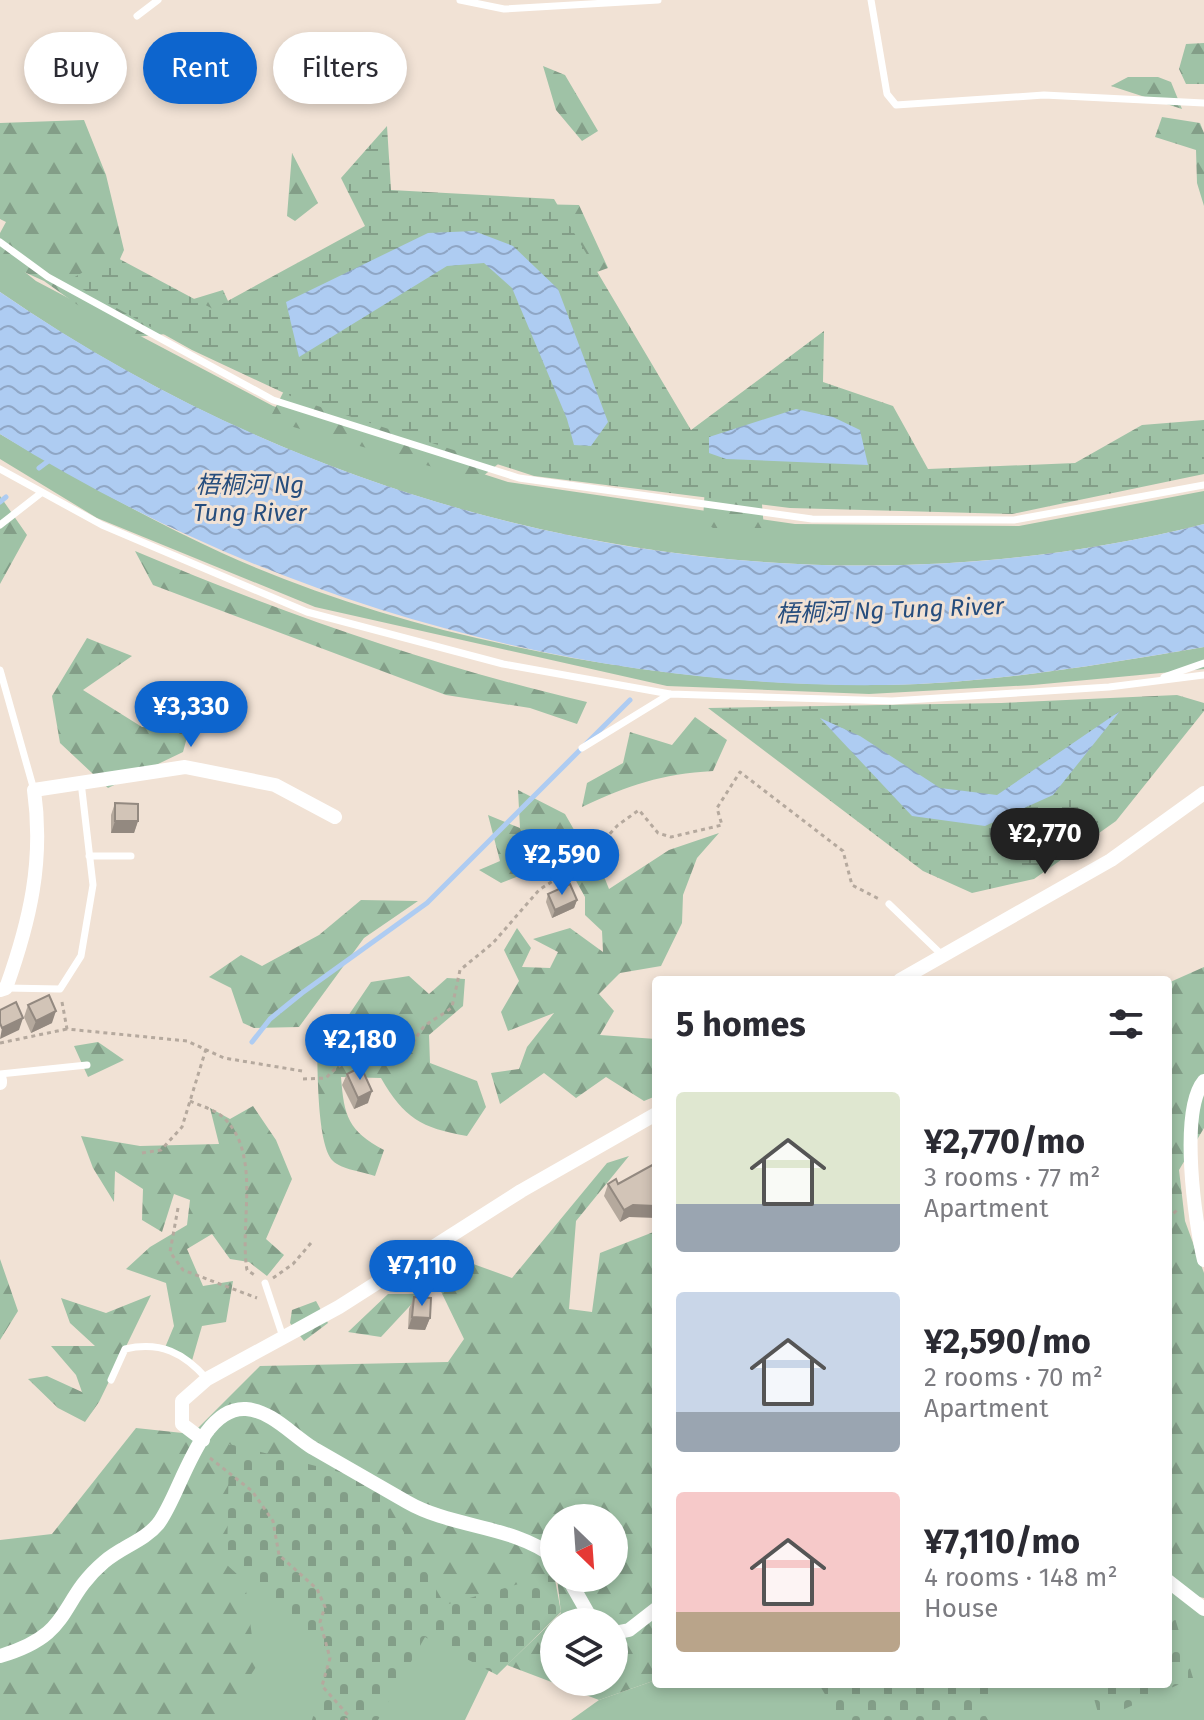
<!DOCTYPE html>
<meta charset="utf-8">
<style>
:root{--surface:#fff;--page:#f7f7f7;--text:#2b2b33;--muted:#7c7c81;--accent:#0d65ce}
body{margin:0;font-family:"Fira Sans","Noto Sans SC",sans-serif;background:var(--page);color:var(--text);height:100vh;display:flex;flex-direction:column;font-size:30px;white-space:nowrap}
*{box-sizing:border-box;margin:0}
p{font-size:26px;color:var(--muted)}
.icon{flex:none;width:44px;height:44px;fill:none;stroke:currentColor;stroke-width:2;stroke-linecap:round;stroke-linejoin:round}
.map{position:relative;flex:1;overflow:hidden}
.sheet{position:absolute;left:652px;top:976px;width:520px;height:712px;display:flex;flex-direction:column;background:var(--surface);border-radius:8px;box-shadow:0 4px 12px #0003}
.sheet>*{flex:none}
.guide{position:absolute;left:24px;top:32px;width:508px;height:72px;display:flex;gap:16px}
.needle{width:52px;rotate:155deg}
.fabs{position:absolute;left:540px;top:1504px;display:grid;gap:16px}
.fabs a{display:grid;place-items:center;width:88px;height:88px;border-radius:50%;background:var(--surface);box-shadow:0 4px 12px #0003;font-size:40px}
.price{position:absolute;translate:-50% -68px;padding:0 18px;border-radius:28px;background:var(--accent);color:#fff;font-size:26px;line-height:52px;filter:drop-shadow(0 2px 4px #0008)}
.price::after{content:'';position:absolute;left:50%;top:48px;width:24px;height:18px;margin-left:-12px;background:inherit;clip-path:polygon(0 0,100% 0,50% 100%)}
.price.selected{background:#222;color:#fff}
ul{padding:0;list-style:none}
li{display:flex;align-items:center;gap:24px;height:200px;padding:0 24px}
li span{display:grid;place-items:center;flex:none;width:224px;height:160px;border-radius:8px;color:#555}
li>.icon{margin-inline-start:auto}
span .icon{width:96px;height:96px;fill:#fffc;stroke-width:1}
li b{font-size:34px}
h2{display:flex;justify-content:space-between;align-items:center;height:96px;padding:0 24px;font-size:34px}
.pill{padding:0 28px;border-radius:36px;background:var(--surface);box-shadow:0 4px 12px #0003;font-size:28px;line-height:72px}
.pill.selected{background:var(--accent);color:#fff}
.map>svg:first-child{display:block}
</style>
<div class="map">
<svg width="1204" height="1720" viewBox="0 0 1204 1720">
<defs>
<pattern id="forest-firs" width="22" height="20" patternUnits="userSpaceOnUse" patternTransform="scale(2)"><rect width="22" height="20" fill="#9fc2a6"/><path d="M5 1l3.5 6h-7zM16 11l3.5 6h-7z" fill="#839e88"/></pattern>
<pattern id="wetland-marsh" width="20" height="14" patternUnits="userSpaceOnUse" patternTransform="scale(2)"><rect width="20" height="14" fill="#9fc2a6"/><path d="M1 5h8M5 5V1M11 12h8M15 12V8" fill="none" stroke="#839e88"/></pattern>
<pattern id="cemetery-stones" width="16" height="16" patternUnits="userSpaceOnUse" patternTransform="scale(2)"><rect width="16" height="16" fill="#9fc2a6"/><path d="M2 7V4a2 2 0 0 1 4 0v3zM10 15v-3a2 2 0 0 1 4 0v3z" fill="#839e88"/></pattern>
<pattern id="water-waves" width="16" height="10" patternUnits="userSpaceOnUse" patternTransform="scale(2)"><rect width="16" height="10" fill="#aeccf2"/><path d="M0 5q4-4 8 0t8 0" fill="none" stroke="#8fa6c5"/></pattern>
</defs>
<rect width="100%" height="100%" fill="#f1e2d5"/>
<!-- grass -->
<path fill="#9fc2a6" d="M0,252L36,281L273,406L508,482L795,524L1019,526L1204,491V524C792,628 346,532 0,292Z
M0,434C72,476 146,518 222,553C418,642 671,687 885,685C993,683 1099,665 1204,647V669L1033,685L869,694L667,686L315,607L97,518L0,459Z
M219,1563L494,1660L465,1720H212Z
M1168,1586L1204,1609V1720H571L599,1700L656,1680V1684H1168Z"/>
<!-- forest -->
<path fill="url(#forest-firs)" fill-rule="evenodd" d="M1204,43V84H1186L1179,69L1186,44Z
M543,66L565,75L598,131L582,141L556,110Z
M1128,77H1158L1171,82L1182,109L1111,86Z
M1162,117L1200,123L1204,133V206L1197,183L1196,150L1155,137Z
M84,120L106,175L124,250L116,268L187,301L223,290L233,312L177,333L124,338L44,281L0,261V233L6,222L0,219V123Z
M292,153L318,203L295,221L287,216Z
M484,203L579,205L608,268L580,278Z
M287,385L507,457L478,480L269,420Z
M706,467L761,493L764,528H713L703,521Z
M0,496L27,535L0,584Z
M135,551C281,613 432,666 587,702L577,724L530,708L446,695L153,585Z
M87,638L132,656L83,690L142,727L189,730L183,752L108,788L60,743L52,696Z
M695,717L727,740L713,771C661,774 629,785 582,807L587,783L623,763L630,732L672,745Z
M518,790L565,814L577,835L537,869L501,883L479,870L500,861L488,815L520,828Z
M719,833L697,858L683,895L682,923L661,966L620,973L599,994L614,1011L600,1035L656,1039V1096L644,1101L606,1077L576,1098L544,1073L500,1104L491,1073L519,1069L527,1047L554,1013L508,1031L501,1012L519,981L504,950L517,928L531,948L522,967L550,968L558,952L533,939L570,928L603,952L602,931L585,915V897L575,879L591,867L601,869L609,889L669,850Z
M361,900L418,901L364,938L299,1027L254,1028L243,1023L231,988L209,977L241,955L262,966L319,935Z
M1204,967V1128L1179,1170L1185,1221L1204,1273V1598L1168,1590V983Z
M409,976L429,994L447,978L465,979L463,1006L429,1035L430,1063L477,1081L486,1107L467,1136C421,1128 404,1118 381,1078L341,1077C344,1116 348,1131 384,1150L375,1176C363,1172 341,1169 333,1161C317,1145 318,1071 317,1048L348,1016L371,982Z
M98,1042L124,1060L88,1077L74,1046Z
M253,1106L276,1140L292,1179L266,1239L284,1255L267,1276L249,1262L230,1259L212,1234L187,1249L203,1286L233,1281L226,1322L202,1326L191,1364L164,1350L174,1326L166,1283L126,1269L150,1247L187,1225L190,1200L174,1194L162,1232L142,1220L143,1189L115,1171L114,1202L93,1168L81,1136L140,1146L219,1144L210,1108L230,1119Z
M629,1156L576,1221L569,1309L592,1312L600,1253L656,1231V1680L599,1700L507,1665L561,1613L557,1578H614V1518H554V1574L447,1613L229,1461L256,1667L221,1720H0V1540L52,1534L136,1428L192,1434L260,1366L448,1362L464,1339L418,1244L512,1278L607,1163ZM554,1622H614V1682H554Z
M0,1259L18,1311L0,1340Z
M388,1294H421L381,1337L348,1332Z
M151,1295L99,1402L85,1422L58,1408L28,1379L47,1376L82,1392L76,1375L51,1346H95L70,1323L61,1298L106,1313Z
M316,1301L328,1323L304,1341L290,1323L292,1310Z"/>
<!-- wetland -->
<path fill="url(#wetland-marsh)" d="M387,126L391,190L554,199L691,430L824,331L823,382L893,406L928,469L1075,463L1142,425L1204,420V474L1012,514L790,508L534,476L299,400L192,350L68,281L112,255L213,309L365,226L341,178Z
M1177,695L1204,703V711L1116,821L1034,879L972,893L923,871L708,708L1001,703Z"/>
<!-- cemetery -->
<path fill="url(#cemetery-stones)" d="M229,1444L375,1481L445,1605L554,1574L561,1612L497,1675L425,1637L378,1720H312L330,1658L227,1565Z
M1168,1595L1193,1678L1100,1720L1090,1684H1168Z
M819,1684H1005L978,1702L988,1720H840Z"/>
<!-- water -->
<path fill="url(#water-waves)" d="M474,231L513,246L558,289L608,422L591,446L574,445L567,419L512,288L484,263L447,266L299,357L286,302L428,233Z
M0,292C348,532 791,628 1204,524V647C1098,665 993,683 885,685C574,689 264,599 0,434Z
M796,409L833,417L860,430L868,465L726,459L709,453V437Z
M1120,711L1053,795L985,826L912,816L820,718L860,736L940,788L997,795Z"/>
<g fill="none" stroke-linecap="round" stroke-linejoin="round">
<!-- stream -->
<path stroke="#aeccf2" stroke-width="5" d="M39,468L51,459
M0,502L6,497
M252,1042L270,1019L302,993L427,903L630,700"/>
<!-- path -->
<path stroke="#b5a99e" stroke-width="3" stroke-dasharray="4 4" stroke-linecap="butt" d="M62,1002L67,1029L187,1041L224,1058L302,1071
M0,1043L67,1029
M303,1079L326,1078C357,1043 376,1069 406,1049C415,1044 416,1036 422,1029C428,1021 444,1015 452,1007L460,970L493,943L539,890L585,860L618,825L639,810L658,833L671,837L722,825L717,808L740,772L843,851L852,885L879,899
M190,1101C201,1106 216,1110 224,1118C262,1155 239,1223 247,1270L256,1276
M142,1153L161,1150L182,1127L206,1049
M178,1208L170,1252L183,1270L257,1298
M1168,1219L1179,1208
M273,1278L293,1264L311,1243
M210,1458L252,1491L273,1521L279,1555L317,1589L325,1607L320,1622L330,1658L322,1686L348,1715L346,1720"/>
<!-- service -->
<path stroke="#fff" stroke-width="7" d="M460,0L504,9L658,0
M871,0L887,94L896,105L1044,95L1204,103
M137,16L158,0
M0,242L48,277L273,400L519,478L812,519L1014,520L1204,485
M0,469L102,525L307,612L503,664L670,694L892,701L1109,687L1204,675
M0,525L41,493
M0,670L34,790
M1164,677L1204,663
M582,748L670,694
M89,856H131
M889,904L942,955
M6,988L60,989L81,956L93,885L81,782
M0,1074L87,1065
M265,1283L283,1337
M111,1380L125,1349C161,1341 184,1353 207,1379"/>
<!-- minor -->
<path stroke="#fff" stroke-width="14" d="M900,980L1111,860L1204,793
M0,990L6,988C30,921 44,861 34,790L185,767L275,785L335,817
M0,1080V1083
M1204,1081C1179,1111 1195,1223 1204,1260
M203,1440L182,1424V1401L207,1379L339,1307L521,1191L656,1114
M568,1578L593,1622
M1168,1581L1204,1609
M614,1633L629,1630L656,1609
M0,1656C75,1634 57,1602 104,1562C121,1547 144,1541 158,1524C181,1495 199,1406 246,1409C272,1411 292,1435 313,1448C344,1466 376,1484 407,1502C452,1528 512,1525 554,1557"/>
</g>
<!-- wall -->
<path fill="#b5a99d" d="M115,803L138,821L134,833H111V815Z
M548,894L577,900L574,908L552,918L546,902Z
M28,1005L52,1023L31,1033L24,1017Z
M347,1074L368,1103L354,1109L342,1085Z
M608,1184L629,1217L620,1222L604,1196Z
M414,1297L430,1318L425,1330L408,1329L409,1309Z"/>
<!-- shaded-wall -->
<path fill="#938980" d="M115,821H138L134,833H111Z
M577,900L574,908L552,918L555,910Z
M56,1011L52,1023L31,1033L36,1021Z
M23,1018L19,1030L0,1039L2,1028Z
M372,1091L368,1103L354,1109L358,1098Z
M633,1205L656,1206V1218L629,1217L620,1222L624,1210Z
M412,1317L430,1318L425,1330L408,1329Z"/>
<!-- building -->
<path fill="#d2c4b7" stroke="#938980" stroke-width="2" d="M115,803L138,804V821H115Z
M570,884L577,900L555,910L548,894Z
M49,995L56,1011L36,1021L28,1005Z
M16,1002L23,1018L2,1028L0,1023V1010Z
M361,1067L372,1091L358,1098L347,1074Z
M656,1163V1206L633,1205L624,1210L608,1184L616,1179L618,1184Z
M414,1297L431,1298L430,1318L412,1317Z"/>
<g text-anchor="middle" stroke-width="6" stroke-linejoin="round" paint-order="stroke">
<!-- water labels -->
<g font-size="24" font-style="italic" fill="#264d7d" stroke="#f1e2d5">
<text x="250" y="493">梧桐河 Ng<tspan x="250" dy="28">Tung River</tspan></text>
<text transform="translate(890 610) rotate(-2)" y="8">梧桐河 Ng Tung River</text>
</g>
</g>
</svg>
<div class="fabs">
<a><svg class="needle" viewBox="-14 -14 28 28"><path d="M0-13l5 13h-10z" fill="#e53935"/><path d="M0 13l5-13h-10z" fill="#7c7c81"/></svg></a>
<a><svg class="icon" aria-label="layers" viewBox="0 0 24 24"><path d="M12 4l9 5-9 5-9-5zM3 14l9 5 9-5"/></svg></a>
</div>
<b class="price" style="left:191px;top:749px">¥3,330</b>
<b class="price selected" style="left:1045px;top:876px">¥2,770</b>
<b class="price" style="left:562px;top:897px">¥2,590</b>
<b class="price" style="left:360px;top:1082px">¥2,180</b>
<b class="price" style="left:422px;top:1308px">¥7,110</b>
<div class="guide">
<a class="pill">Buy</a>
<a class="pill selected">Rent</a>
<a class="pill">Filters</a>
</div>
<section class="sheet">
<h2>5 homes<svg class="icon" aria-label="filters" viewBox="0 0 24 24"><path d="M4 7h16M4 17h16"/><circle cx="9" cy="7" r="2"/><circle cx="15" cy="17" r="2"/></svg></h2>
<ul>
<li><span style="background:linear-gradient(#dfe7d0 70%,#9aa5b1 0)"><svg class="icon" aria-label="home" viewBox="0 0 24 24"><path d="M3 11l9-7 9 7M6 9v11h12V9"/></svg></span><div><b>¥2,770/mo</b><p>3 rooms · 77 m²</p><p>Apartment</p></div></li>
<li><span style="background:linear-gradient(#c9d6e8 75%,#9aa5b1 0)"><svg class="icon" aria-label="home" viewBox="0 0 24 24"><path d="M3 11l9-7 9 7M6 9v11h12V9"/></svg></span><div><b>¥2,590/mo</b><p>2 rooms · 70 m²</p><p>Apartment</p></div></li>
<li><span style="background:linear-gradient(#f6c9c9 75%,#b9a48a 0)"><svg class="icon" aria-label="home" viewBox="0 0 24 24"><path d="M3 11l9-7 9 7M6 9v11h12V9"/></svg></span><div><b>¥7,110/mo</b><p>4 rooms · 148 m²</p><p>House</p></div></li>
</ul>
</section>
</div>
